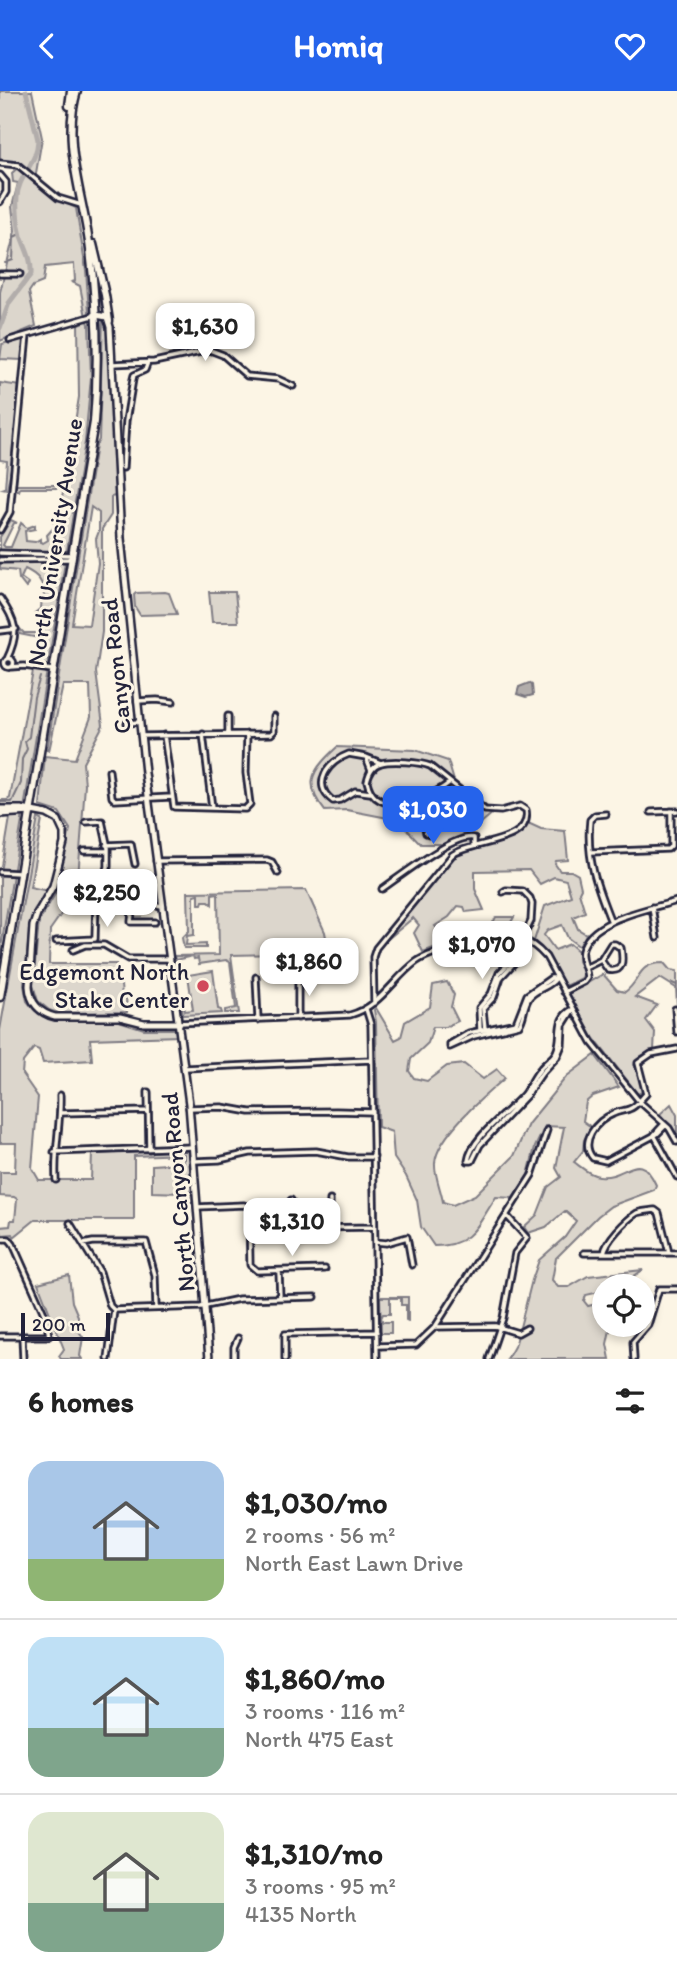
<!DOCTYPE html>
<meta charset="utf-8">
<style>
:root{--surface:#fff;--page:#f6f6f6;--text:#222;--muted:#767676;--line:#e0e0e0;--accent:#2563eb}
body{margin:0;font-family:Itim,sans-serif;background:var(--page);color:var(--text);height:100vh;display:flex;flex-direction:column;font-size:26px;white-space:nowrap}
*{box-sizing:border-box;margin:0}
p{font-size:23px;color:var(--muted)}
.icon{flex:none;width:38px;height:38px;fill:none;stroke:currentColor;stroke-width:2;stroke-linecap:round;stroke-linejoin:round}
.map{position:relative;height:1268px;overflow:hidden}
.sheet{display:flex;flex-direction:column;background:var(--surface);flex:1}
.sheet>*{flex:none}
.buttons{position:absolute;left:592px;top:1183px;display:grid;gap:14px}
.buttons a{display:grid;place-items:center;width:63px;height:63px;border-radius:50%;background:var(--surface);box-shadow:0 4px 10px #0003;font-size:35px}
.scale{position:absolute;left:21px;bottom:18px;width:89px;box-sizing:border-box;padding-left:7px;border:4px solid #22223b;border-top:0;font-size:19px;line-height:24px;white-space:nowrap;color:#22223b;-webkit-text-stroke:5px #fcf5e5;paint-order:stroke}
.price{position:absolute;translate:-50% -60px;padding:0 16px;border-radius:14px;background:#fff;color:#222;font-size:23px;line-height:46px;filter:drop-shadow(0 2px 4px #0008)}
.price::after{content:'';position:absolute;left:50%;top:42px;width:21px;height:16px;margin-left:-10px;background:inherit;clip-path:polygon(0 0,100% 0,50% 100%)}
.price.on{background:var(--accent);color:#fff}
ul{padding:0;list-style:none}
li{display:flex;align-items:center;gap:21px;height:175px;padding:0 28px}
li+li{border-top:2px solid var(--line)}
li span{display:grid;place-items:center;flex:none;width:196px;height:140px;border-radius:21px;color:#555}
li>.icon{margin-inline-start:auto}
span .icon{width:84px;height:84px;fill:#fffc;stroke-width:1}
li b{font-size:30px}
h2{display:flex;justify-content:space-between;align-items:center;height:84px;padding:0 28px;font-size:30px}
header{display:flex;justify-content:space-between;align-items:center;height:91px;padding:0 28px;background:var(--accent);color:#fff;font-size:32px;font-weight:700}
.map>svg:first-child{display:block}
</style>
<header><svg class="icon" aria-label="back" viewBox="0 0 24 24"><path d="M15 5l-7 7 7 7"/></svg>Homiq<svg class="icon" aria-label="heart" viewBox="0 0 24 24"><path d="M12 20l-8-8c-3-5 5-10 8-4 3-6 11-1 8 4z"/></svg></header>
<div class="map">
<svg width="677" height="1268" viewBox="0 0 677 1268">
<rect width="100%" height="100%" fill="#fcf5e5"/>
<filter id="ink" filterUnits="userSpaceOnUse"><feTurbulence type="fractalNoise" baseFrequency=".0143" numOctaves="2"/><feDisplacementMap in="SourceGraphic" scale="14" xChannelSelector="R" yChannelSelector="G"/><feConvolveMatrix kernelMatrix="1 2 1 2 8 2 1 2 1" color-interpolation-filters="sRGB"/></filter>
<g filter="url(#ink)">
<!-- green -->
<path fill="#dcd6cc" stroke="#7f7c84" stroke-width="2" fill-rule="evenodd" d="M0,0H32L42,47L35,88L31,89L55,107L76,117L86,179L89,221L86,226L80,195L72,191L75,190L74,173L45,176L43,191L33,195L29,201L36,235L0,250V201L15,140L12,116L18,92L13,91L12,82L21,74L0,72Z
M87,228L89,233L91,286L85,351L0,862V787L12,715L0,714V709H7L10,707L39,547L19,543L20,538L24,542H39L38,521H36L41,517L42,507L44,506C44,491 38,484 25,478L21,487L28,492L26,497L19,488L18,480L0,478V470L52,471L54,461H0V446L11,429L17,432H14L3,454L5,456H11L21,432L27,437L35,434V438L25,440L26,450L35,451L40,448V451L43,452L48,449L47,444L56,434L53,431L58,428L63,401L60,397H20L19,400L15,397V394H65L79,306L78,231Z
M103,228C116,246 115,376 115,405L111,406V424L102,438V541L96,581L103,634L83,672L85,694L78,787L73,806L50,839L49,873H116V887L121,894L122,905H126L127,921L58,922L49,919L38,910L33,894L39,830L57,800L70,738L59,721L40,715L45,665L75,668L91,626L90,594H63L49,660L47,659L96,354L99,349ZM91,416L99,422V440L96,448L98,472L89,534L72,533Z
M213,229V261L173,266L171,245L195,243L194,231Z
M24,247L23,269L0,268L2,253Z
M0,292L21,295L13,368L7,399L2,398L5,397L7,370L0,369Z
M165,501L169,502L177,523L140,524L135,516L134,504L136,502Z
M209,501H235L238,531H212Z
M337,656L415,659L448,670L454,690L494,721L474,738L445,753H421L398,729L347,719L325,720C302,692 313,678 337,656Z
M38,727L42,729L30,796L48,800L34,819L30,833L24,894L27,910L35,920L56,930H119L144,938H175L178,945L90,948L92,969L43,972L39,959L34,957L23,971L22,983L38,1006L32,1077L39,1089H91L92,1063L189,1059L193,1111H183L182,1102L152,1101V1074L184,1072V1063L134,1065V1129H35L14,1146L13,1143L2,1144L0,1136L10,1135L11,1129H15L17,1108L14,1106L0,1105V1081H15L16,1052H0V939Z
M528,732L541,738L565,740L568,769L556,770L555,773L560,780H571L578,784L581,797L579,801L585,821L573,826L578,838L586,843L580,856L568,847L562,834L548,839L544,844L555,859L570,853L578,860V870L584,881L582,887L568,894H564L546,862L534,850L545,815L571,805L566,789L554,786L540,793L529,779L475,780V798L484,819L466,821L464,816L458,815L449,826L435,835L443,845C460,841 489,845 496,826H514L505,842L436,856L423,861L414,842L419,834L413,827L377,857L454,764C477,749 509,756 528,732Z
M306,799L325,841L329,862L231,864L239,922H225V919L236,917L230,871L226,869L199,873L198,867L194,868L193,865L175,869L174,865L219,864L218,802L212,803V813L209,810H203L202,813H199V803L194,804V844L187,845L186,854L206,853V857H184L182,847L189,840L188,801Z
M664,872L670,879L677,880V914L676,897L660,887L635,906L657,914L646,929L655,941L654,959L641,965L634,974L644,1000L638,1003L593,946L569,903L603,883L617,899L625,901C642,889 636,872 664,872Z
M213,880L218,918L221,919L222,922L183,924L180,906L182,905L185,920L193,919L188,884Z
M447,891L454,904L451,916L458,930L445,936H433L428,952L411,968L409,980L414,987L427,990L447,975L464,973L483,988L497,978L505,987C485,1004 437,1045 435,1072C434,1083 441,1099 443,1111L453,1114L475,1104L514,1065L528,1033L567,985L595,964L619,996L593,1005L586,1011L583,1030L591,1036L584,1049L583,1060L574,1071C581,1076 589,1084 599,1085C626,1089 639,1055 656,1094L654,1099L611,1115L598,1125L556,1167L552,1189L558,1196H569L588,1185L643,1179L620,1194L604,1195V1200L586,1204L584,1210L588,1215L604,1211V1234H611L607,1253L610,1268H507L516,1252L532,1189L539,1169L565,1146L576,1130L565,1120L546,1136L528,1142L524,1136L537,1124L548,1096L561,1086L556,1077L564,1036L545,1035L535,1056L528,1084L513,1107L496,1106C477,1135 472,1155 434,1155L421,1136L417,1109L406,1085L394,1067L392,1041L378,1036L376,931L374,919L376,917L395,949L401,946L405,931L430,916L433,894Z
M671,1013L677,1024V1044L660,1023Z
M69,1184L72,1211L78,1225V1239L83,1246L80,1265L82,1268H61L59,1265L64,1258L38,1192Z
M380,1206H408V1230L406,1229V1214H401V1207H390V1223H383L381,1227L383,1231H391V1242H381Z"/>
<!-- water -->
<path fill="#b2adab" stroke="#78757e" stroke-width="2" d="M529,592L532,594L533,604L526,606L517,603L519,596Z"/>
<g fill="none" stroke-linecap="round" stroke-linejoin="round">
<!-- stream -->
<path stroke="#78757e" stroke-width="2" d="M5,172L13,169L14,146L20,143
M0,711H12L21,692L22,668L27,658L25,650L29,646L34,606L40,586
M672,892L677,894"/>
<!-- river -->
<path stroke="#b2adab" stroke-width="5" d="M0,237L9,212L31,183C32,168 26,159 21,145C18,134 16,117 17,106C18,85 37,73 38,49L26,0"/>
<!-- minor casing -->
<g stroke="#22223b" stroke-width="9">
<path id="minor" d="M0,72L18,74L58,107L81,114
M0,84L6,91V101L0,111
M0,183H20
M10,249L96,224
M113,273L154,271L210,259L223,264L247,285L278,288L293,295
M123,377L126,330L133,288L134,284L145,279L148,271
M0,439L10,421L27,244
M0,462L72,464
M0,469L68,468L72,466
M0,507C16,530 20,541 7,568
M0,540L16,538
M4.5 572a4.5 4.5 0 1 1 9 0a4.5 4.5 0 1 1-9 0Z
M11,576L24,575L52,579
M137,610L157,609L173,611
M228,625V643
M127,632L139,631
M203,643L212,717
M164,644L174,716L245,718L250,713L246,682L247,643
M141,645L271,643L274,640V625
M366,666L381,672
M109,680L112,706L115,709L171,706
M370,702L355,700L340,709L333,710C310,693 329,670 349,663L366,666L371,679
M420,708L426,742L429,743L433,735L429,706
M651,721L677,720
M606,723L595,724L590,729C586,768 597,796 611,831
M106,754L131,753L135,773
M84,760H108
M591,761L668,758L671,755V720
M156,770L267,769L272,771L278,782
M0,781L19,782
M106,783L129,784L133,791H150
M382,798C401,785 455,742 474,747V753
M98,799L133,811L163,815
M133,811L131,831H155
M652,816L657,847
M71,818L95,817
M56,850L95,848L96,805L108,776V757L102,730L86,731
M73,859L85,854H104L128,868H170
M585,877L601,869L611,853H615L621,857C623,869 624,882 608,879L601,869
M256,886L258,929
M298,886V927
M551,887H556C550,897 536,897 529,907C523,916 525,926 519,934L474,945L450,956V953L469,942L516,932L527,904Z
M564,901L584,891L587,887C587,877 580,870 582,860C589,828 650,818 677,810
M374,912L373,866L376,857L452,764C471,750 533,753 526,719L520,715L501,720L485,719L430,675C420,671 392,669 381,672C372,674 369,682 367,690C375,730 429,708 449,692
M366,918L371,934L377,1268
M573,918L563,934L562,954L557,966L542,982L527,1004L480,1054L472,1070H468C471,1047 507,1022 523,1004C530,995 534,985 541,977C546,971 553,967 556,961C564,945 553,928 573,918Z
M675,918L677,941
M179,932L350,924C380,916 393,888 416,871C432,859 501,843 520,848C530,850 539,858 546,866L592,952L639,1010L669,1037L677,1051
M485,938L483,918L494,906L501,886L515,871L523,851
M480,939L479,917L491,903L499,882L512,869L531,830L532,813L530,807L523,800L506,799L503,801
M185,977L371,969
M148,1001L149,1058
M189,1017L222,1016L250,1021L336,1020L373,1021
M60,1022L148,1020
M665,1035L657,1043L606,1070L593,1067C579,1051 596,1030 613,1023C618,1020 624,1020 629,1018C636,1016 641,1008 646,1003L638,972L651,963L677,958
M654,1044L677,1086
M654,1044L664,1033
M54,1061L192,1056
M194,1070L219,1069L250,1062L316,1060L348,1066H374
M56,1089C54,1059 61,1033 60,1004
M291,1109L292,1137
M330,1109V1136
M197,1116L244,1114L249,1117L250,1174L257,1180L325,1178
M70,1132L100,1181L110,1215L114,1219L108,1268
M250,1138L374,1136
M0,1148H9L13,1153L46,1227L49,1245H0
M375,1151L386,1152L407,1146L412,1174
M83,1153L93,1151H146L155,1184L156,1217
M584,1162H677
M604,1162C606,1149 626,1129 637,1122C643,1120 649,1120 655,1119L659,1122L669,1162
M279,1180L280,1207
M114,1219L201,1216L239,1208L315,1206
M435,1236L495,1235L518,1242L527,1237
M22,1245L23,1268
M377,1255L416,1254L435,1236L532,1084L547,1039
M234,1268V1256L238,1247
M285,1268V1243L377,1241
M489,1268L503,1227L515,1162L527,1147L507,1125
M634,1268L633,1251L648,1234L659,1198H677"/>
</g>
<!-- major casing -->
<g stroke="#22223b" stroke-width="10">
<path id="major" d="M96,224L107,226L110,236L121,447L145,682L189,1013L209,1268
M0,718H21L47,723L58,729L64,742V752L53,795L37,823L33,835L29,895C30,911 39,922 55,926H120L144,932H179
M0,723L32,721"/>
</g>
<!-- highway casing -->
<g stroke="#22223b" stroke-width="11">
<path id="highway" d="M69,15L71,0
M93,153L105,204L109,230
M0,906L94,331C99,274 97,217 90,159C84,107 61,52 77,0"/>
</g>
<!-- minor -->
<use href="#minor" stroke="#fcf5e5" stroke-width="3.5"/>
<!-- major -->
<use href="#major" stroke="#fcf5e5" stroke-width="5"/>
<!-- highway -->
<use href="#highway" stroke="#fcf5e5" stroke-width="6"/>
</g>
</g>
<!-- markers -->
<circle fill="#d1495b" stroke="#fcf5e5" stroke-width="2.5" cx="203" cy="895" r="7"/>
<g text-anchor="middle" stroke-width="6" stroke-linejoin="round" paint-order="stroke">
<!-- street labels -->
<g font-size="24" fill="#22223b" stroke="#fcf5e5">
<text transform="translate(55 451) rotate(-81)" y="8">North University Avenue</text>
<text transform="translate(116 575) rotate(-96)" y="8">Canyon Road</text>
<text transform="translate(178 1101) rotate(-95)" y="8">North Canyon Road</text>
</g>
<!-- poi labels -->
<g font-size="24" fill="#22223b" stroke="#fcf5e5" text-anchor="end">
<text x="189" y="889">Edgemont North<tspan x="189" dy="28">Stake Center</tspan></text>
</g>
</g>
</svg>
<div class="buttons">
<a><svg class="icon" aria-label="locate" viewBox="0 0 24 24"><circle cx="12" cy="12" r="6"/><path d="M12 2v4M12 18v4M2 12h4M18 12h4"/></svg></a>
</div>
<div class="scale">200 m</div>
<b class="price" style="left:205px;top:272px">$1,630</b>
<b class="price on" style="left:433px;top:755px">$1,030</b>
<b class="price" style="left:107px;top:838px">$2,250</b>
<b class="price" style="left:482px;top:890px">$1,070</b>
<b class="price" style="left:309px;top:907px">$1,860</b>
<b class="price" style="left:292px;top:1167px">$1,310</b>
</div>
<section class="sheet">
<h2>6 homes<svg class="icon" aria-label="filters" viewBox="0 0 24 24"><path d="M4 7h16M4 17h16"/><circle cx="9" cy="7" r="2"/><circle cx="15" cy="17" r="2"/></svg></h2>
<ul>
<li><span style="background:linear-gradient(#a9c7e8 70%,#8fb573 0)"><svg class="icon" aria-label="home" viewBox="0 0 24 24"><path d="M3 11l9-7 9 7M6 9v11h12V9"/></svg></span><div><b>$1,030/mo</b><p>2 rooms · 56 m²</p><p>North East Lawn Drive</p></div></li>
<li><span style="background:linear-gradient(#bfe0f5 65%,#7fa58c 0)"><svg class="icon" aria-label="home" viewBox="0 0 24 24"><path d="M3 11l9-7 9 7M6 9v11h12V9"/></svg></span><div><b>$1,860/mo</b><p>3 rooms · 116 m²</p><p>North 475 East</p></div></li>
<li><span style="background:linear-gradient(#dfe7d0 65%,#7fa58c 0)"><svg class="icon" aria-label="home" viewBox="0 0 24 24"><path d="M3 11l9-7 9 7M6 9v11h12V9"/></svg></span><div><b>$1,310/mo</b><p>3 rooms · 95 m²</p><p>4135 North</p></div></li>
</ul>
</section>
